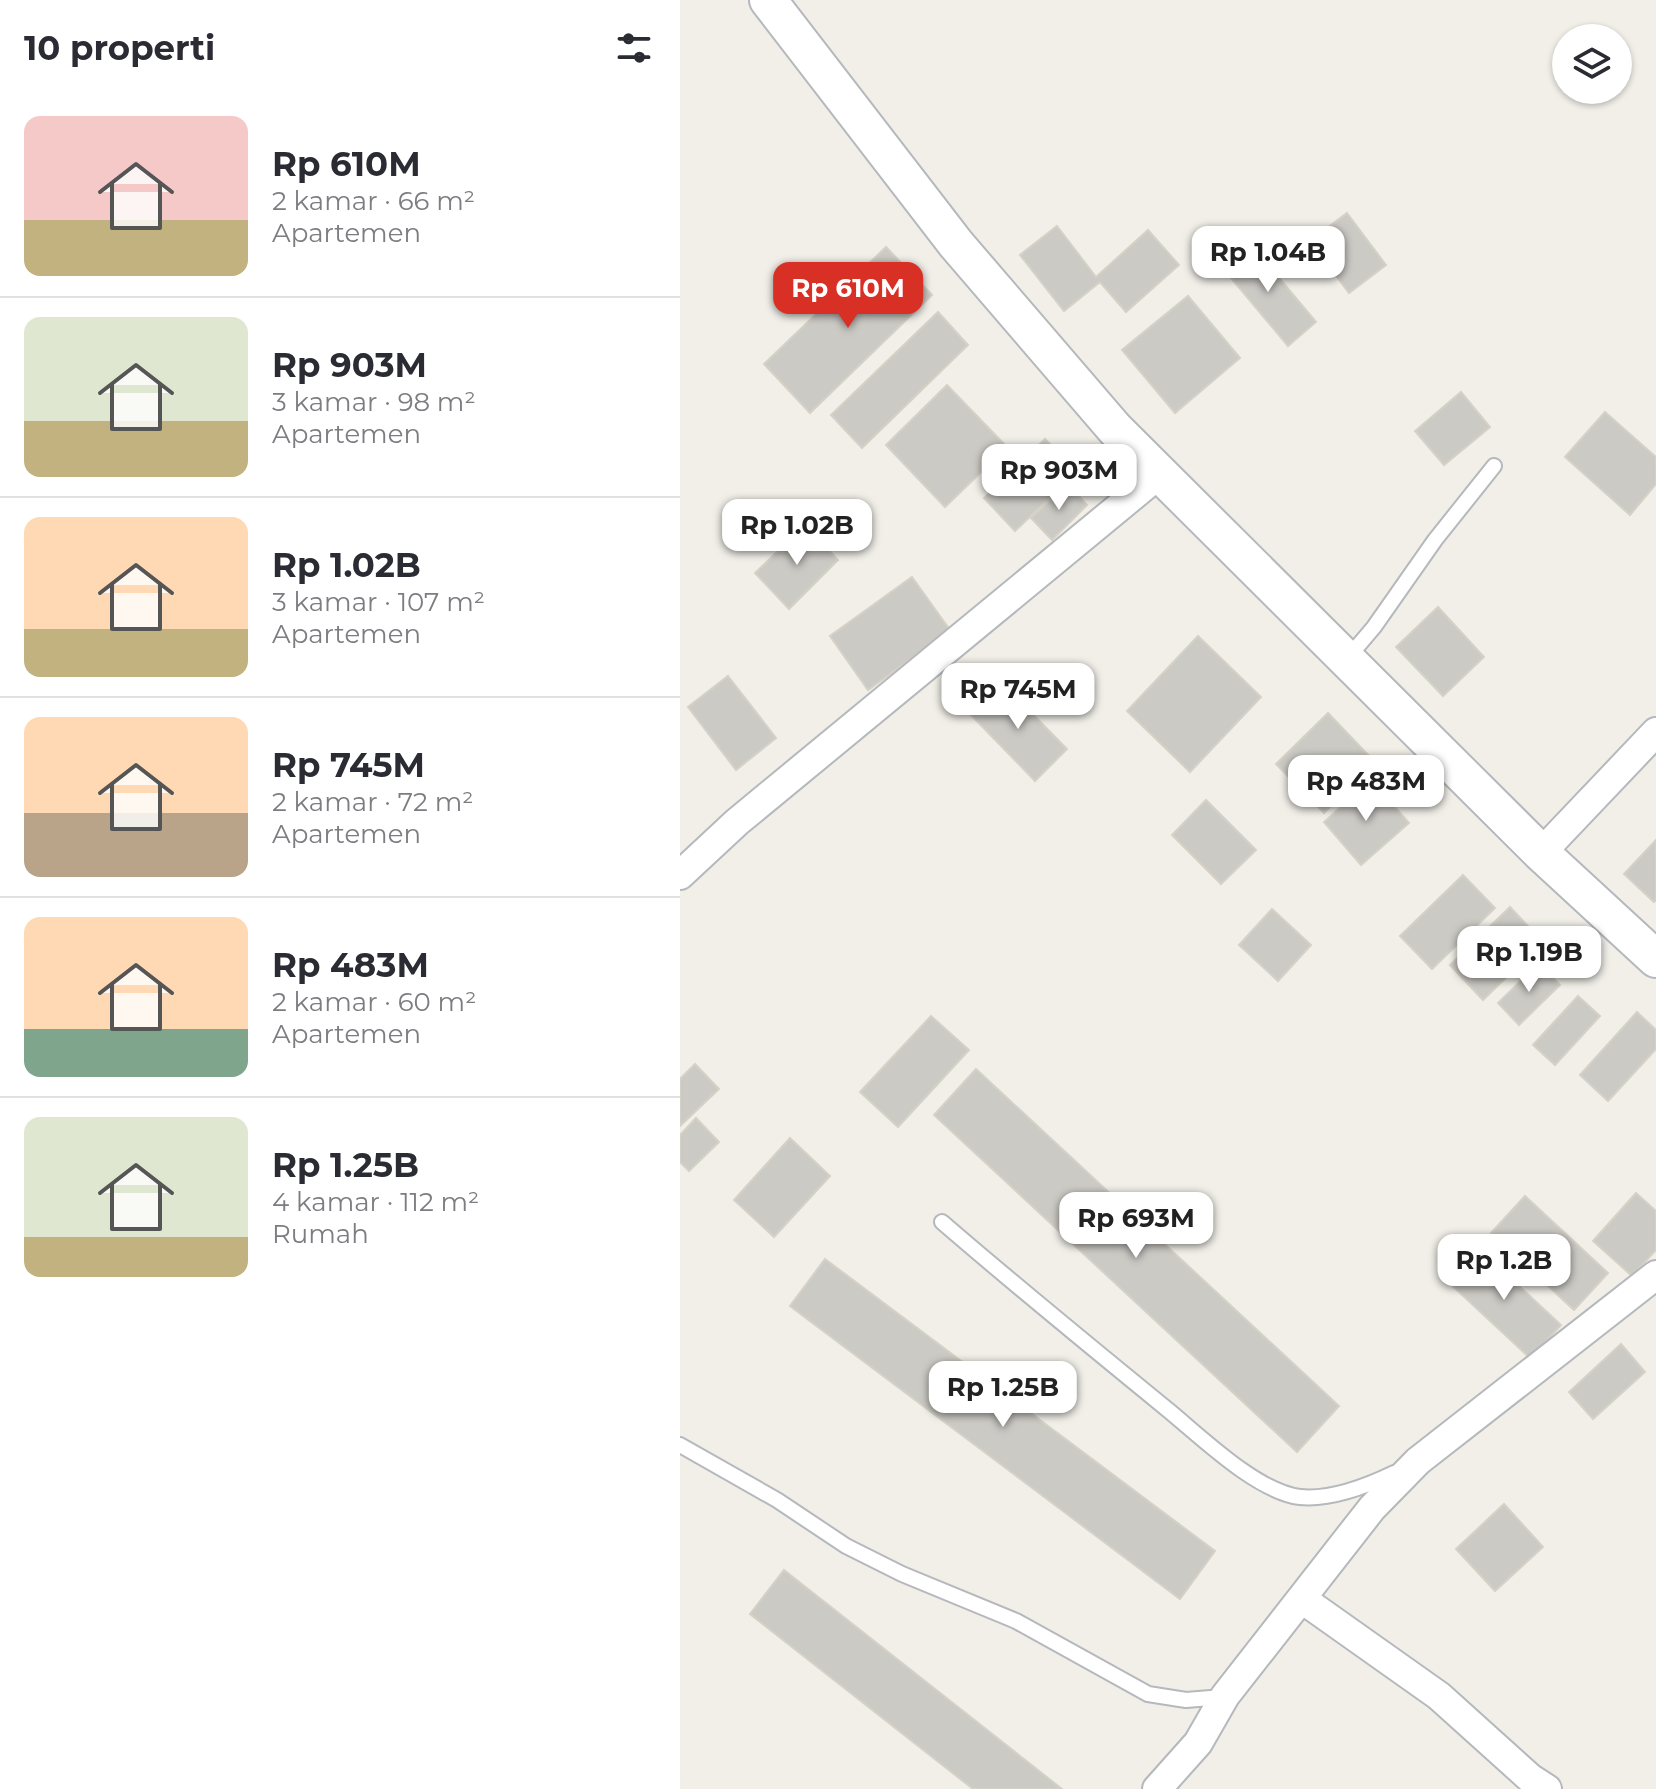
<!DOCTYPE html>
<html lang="id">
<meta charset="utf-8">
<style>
:root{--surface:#fff;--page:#f7f7f7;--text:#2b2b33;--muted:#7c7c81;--line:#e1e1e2;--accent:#d93025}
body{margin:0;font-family:Montserrat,sans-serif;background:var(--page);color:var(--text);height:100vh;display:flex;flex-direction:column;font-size:30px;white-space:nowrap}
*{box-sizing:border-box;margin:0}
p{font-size:26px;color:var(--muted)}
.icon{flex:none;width:44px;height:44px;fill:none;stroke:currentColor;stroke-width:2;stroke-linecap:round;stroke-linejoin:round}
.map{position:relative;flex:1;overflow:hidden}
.side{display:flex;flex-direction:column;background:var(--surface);width:680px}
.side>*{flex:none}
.tools{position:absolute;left:872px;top:24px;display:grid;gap:16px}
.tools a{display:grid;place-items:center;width:80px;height:80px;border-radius:50%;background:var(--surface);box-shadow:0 2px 6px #0004;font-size:40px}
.price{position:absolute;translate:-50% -68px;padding:0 18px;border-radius:16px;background:#fff;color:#222;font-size:26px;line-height:52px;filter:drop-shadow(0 2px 4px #0008)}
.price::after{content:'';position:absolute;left:50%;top:48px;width:24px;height:18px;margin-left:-12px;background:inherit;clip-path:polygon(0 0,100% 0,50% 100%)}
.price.active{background:var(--accent);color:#fff}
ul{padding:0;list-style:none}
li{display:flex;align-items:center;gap:24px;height:200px;padding:0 24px}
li+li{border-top:2px solid var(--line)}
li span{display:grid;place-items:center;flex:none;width:224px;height:160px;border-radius:16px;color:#555}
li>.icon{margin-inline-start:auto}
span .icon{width:96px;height:96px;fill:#fffc;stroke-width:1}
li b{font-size:34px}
h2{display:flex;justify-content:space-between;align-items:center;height:96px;padding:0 24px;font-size:34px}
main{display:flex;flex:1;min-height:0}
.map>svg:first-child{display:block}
</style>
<main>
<section class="side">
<h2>10 properti<svg class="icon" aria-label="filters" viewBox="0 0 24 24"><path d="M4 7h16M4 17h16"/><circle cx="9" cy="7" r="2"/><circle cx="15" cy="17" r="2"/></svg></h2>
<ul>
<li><span style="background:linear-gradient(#f6c9c9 65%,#c2b280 0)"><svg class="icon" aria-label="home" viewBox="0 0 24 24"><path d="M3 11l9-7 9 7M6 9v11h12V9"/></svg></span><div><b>Rp 610M</b><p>2 kamar · 66 m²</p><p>Apartemen</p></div></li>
<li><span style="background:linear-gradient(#dfe7d0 65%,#c2b280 0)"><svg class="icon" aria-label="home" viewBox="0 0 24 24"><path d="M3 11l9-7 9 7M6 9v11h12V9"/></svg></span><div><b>Rp 903M</b><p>3 kamar · 98 m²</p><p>Apartemen</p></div></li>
<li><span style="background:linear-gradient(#ffd9b3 70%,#c2b280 0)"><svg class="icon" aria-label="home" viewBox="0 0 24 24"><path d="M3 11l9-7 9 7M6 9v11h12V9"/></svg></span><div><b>Rp 1.02B</b><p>3 kamar · 107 m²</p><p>Apartemen</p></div></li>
<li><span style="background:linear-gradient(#ffd9b3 60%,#b9a48a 0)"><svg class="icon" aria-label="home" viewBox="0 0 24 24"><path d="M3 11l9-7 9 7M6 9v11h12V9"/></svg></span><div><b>Rp 745M</b><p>2 kamar · 72 m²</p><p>Apartemen</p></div></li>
<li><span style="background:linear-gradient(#ffd9b3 70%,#7fa58c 0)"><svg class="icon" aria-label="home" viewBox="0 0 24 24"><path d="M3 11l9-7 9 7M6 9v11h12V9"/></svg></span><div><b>Rp 483M</b><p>2 kamar · 60 m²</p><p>Apartemen</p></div></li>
<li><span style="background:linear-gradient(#dfe7d0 75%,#c2b280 0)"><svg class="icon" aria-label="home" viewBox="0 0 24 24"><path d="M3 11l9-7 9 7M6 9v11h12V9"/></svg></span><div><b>Rp 1.25B</b><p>4 kamar · 112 m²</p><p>Rumah</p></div></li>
</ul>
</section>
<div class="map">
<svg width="976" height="1789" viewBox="0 0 976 1789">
<rect width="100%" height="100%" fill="#f1efe8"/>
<!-- building -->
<path fill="#cccac5" stroke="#d6d1c6" stroke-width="2" d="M667,213L706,265L669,293L630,241Z
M377,226L416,277L468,230L499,265L446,312L420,282L384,311L340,255Z
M569,242L636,322L608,346L541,266Z
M206,247L252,295L130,413L84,364Z
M508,296L560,358L495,413L442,350Z
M258,312L288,345L182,448L151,415Z
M267,385L327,447L265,507L206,445Z
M781,392L810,427L764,465L735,431Z
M925,412L976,457V484L950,515L885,457Z
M365,439L397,472L335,531L304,498Z
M387,483L407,505L372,540L351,518Z
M125,525L158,560L109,609L75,573Z
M232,577L270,630L188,690L150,636Z
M758,607L804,657L763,696L716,647Z
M518,636L581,697L510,772L447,711Z
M48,676L96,738L56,770L8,707Z
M320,681L387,749L355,781L289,713Z
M648,713L695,762L644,813L596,764Z
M691,780L729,823L681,865L644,822Z
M526,800L576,850L541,884L492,835Z
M976,840V900L974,902L944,874Z
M783,875L815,908L752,969L720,936Z
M830,907L863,942L803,1000L770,965Z
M592,909L631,945L598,981L559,945Z
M859,963L880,985L839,1025L818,1003Z
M898,996L920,1016L875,1065L853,1045Z
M957,1012L976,1030V1049L928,1101L900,1075Z
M251,1016L289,1050L218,1127L180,1092Z
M15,1064L39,1089L0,1126V1079Z
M296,1069L659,1406L617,1452L254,1115Z
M16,1118L39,1142L9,1171L0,1162V1135Z
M110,1138L150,1176L94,1237L54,1200Z
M956,1193L976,1211V1250L952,1276L913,1241Z
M845,1196L928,1273L894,1310L811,1233Z
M797,1247L881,1325L850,1358L766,1280Z
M145,1259L535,1551L500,1599L110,1306Z
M941,1344L965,1372L913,1419L889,1392Z
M824,1504L863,1547L815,1591L776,1549Z
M104,1570L382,1789H293L70,1614Z"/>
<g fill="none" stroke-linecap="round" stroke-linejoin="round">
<!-- service casing -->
<g stroke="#b5b8bc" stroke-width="18">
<path id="service" d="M666,660L694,627L755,540L814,466
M262,1222C336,1286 412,1348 488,1410C521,1437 577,1492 620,1497C651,1500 687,1486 714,1473
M0,1445L97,1500L166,1546L222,1574L336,1621L468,1694L506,1700L543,1697"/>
</g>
<!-- minor casing -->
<g stroke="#b5b8bc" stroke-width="32">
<path id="minor" d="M861,853L976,732
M0,875L57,822L478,475
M622,1599L759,1696L850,1778L867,1789
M477,1789L518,1743L545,1696L692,1508L738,1461L976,1275"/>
</g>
<!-- tertiary casing -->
<g stroke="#b5b8bc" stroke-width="40">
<path id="tertiary" d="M88,0L276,244L435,429L861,853L976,959"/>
</g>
<!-- service -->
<use href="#service" stroke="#fff" stroke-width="14"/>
<!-- minor -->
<use href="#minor" stroke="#fff" stroke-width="28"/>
<!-- tertiary -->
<use href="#tertiary" stroke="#fff" stroke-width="36"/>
</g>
</svg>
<div class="tools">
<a><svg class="icon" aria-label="layers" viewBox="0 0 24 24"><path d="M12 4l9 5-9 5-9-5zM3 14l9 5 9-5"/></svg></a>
</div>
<b class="price" style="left:588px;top:294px">Rp 1.04B</b>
<b class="price active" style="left:168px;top:330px">Rp 610M</b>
<b class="price" style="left:379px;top:512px">Rp 903M</b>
<b class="price" style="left:117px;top:567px">Rp 1.02B</b>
<b class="price" style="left:338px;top:731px">Rp 745M</b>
<b class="price" style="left:686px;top:823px">Rp 483M</b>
<b class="price" style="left:849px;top:994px">Rp 1.19B</b>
<b class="price" style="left:456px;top:1260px">Rp 693M</b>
<b class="price" style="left:824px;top:1302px">Rp 1.2B</b>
<b class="price" style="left:323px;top:1429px">Rp 1.25B</b>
</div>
</main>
